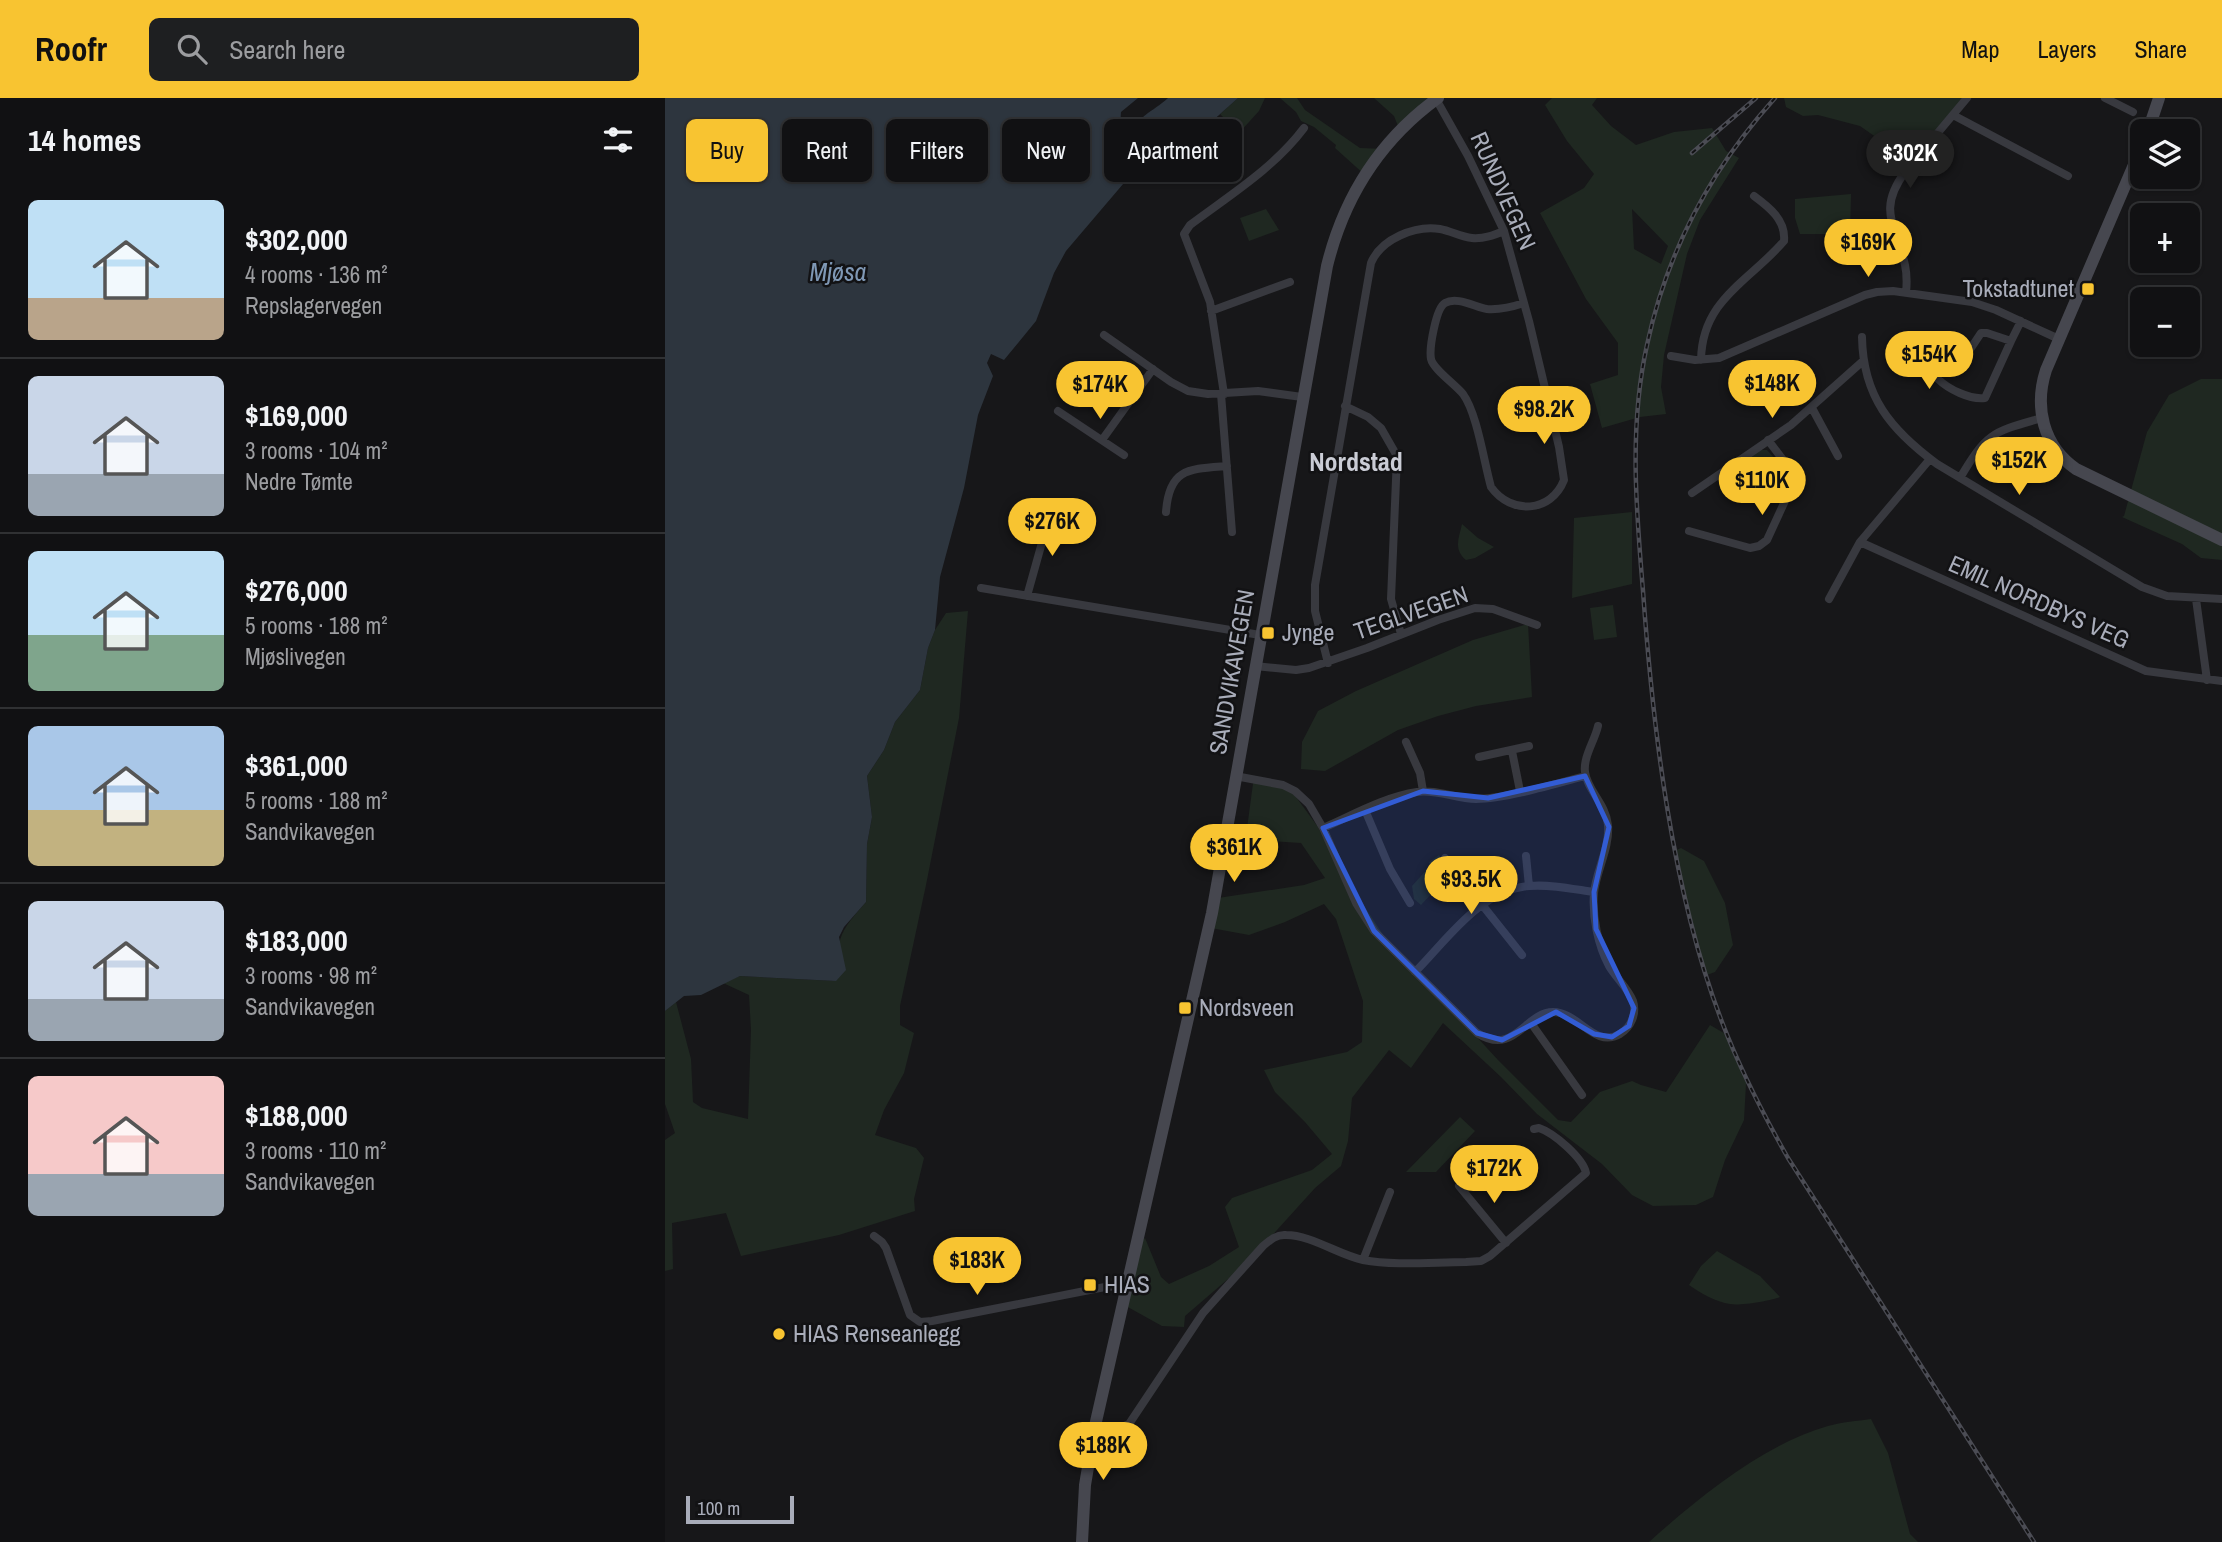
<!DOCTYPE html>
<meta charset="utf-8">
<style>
:root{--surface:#111113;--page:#1e1f21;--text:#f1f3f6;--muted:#9c9da0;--line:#303133;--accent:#f8c431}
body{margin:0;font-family:"Archivo Narrow",sans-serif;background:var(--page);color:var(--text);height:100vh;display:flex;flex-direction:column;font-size:26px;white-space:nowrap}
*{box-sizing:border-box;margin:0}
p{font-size:23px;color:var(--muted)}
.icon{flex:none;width:38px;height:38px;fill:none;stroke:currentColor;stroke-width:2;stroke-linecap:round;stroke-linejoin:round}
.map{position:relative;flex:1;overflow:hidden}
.panel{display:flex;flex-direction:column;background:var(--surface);width:665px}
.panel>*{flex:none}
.hud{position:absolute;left:21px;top:21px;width:665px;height:63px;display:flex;gap:14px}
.buttons{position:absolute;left:1465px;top:21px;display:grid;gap:14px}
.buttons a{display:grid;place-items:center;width:70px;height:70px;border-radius:10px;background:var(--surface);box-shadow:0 2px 5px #0004,0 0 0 2px var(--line);font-size:35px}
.scale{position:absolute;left:21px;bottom:18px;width:108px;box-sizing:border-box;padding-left:7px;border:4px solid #a9adba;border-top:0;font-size:19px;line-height:24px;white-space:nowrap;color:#a9adba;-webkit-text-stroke:5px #121214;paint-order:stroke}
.price{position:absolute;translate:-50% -60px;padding:0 16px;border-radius:24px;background:var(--accent);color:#111;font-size:23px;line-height:46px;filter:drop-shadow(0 2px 4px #0008)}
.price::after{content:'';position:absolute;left:50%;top:42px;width:21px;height:16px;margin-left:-10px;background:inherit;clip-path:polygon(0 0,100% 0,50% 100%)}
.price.on{background:#222;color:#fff}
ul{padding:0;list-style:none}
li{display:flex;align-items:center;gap:21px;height:175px;padding:0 28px}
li+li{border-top:2px solid var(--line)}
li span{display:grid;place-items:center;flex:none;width:196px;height:140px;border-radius:10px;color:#555}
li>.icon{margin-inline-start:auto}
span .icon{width:84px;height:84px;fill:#fffc;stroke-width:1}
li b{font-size:30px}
h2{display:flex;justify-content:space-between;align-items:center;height:84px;padding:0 28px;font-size:30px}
.pill{padding:0 24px;border-radius:10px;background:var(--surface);box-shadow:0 2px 5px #0004,0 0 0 2px var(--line);font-size:24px;line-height:63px}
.pill.on{background:var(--accent);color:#111}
header{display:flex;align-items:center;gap:42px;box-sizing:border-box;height:98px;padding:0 35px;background:var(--accent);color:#111}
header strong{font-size:33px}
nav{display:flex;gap:38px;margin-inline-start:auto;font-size:24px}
.search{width:490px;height:63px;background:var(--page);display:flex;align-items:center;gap:18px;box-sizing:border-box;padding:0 24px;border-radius:10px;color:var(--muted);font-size:26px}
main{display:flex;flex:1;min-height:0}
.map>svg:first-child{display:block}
</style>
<header>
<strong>Roofr</strong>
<div class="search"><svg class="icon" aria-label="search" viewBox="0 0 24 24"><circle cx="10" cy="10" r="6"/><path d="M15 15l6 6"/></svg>Search here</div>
<nav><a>Map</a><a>Layers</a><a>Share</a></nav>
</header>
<main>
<section class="panel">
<h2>14 homes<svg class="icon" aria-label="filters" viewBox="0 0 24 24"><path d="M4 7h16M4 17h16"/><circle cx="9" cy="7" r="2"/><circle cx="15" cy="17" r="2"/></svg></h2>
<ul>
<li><span style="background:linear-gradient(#bfe0f5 70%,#b9a48a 0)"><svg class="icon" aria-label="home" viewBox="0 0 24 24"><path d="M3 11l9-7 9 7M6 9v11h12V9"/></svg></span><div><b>$302,000</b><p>4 rooms · 136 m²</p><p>Repslagervegen</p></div></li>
<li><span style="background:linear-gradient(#c9d6e8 70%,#9aa5b1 0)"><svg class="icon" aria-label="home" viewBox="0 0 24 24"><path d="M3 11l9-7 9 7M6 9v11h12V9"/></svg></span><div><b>$169,000</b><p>3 rooms · 104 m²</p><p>Nedre Tømte</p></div></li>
<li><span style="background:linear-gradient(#bfe0f5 60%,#7fa58c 0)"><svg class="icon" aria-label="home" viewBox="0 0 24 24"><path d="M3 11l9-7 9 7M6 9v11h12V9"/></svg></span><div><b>$276,000</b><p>5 rooms · 188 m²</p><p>Mjøslivegen</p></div></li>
<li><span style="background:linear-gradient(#a9c7e8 60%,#c2b280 0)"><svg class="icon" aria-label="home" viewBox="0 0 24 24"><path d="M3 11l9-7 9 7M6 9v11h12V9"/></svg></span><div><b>$361,000</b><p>5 rooms · 188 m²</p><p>Sandvikavegen</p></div></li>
<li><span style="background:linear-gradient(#c9d6e8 70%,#9aa5b1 0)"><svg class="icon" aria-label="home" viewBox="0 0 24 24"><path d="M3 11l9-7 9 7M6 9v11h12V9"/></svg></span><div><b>$183,000</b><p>3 rooms · 98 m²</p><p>Sandvikavegen</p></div></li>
<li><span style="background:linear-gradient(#f6c9c9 70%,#9aa5b1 0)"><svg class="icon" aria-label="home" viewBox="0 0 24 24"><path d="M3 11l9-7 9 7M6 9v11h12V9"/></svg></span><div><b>$188,000</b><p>3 rooms · 110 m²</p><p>Sandvikavegen</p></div></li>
</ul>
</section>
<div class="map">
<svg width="1557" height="1444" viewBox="0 0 1557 1444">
<rect width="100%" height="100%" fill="#171719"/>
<!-- green -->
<path fill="#1f2821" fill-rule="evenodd" d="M573,0H600L594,13L574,35L555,16Z
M615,0H632L640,12L695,50L720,51L700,77L670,50L671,47L649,29L636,23L631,14Z
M709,0H765L735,33L729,18Z
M887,0H932L927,7L946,28L971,47L1009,34L1047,30L1061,53L1074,60L1035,122L1022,156L999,257L996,289L1001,316L975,319L937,330L925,286L953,277V245L921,201L875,115L919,90L929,76L902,43L880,7ZM967,111L1003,148L996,166L969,151Z
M1119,0H1299L1238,80L1222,71L1215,42L1195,28L1153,17L1138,18L1121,9Z
M1186,96L1185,136H1135L1130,120V101Z
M601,111L614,132L584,143L575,120Z
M1536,281H1557V462L1536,460L1517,446L1457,419L1459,418L1482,334L1504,297Z
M1093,352H1102L1111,362L1090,390L1069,369Z
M967,414V486L907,500L909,420Z
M797,426L813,440L829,449L810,460L801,462C788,451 794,440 797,426Z
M948,507L952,539L929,542L925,510Z
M303,513L294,620L261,787L235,908V927L249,935L239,975L219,1012L210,1037L251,1050L259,1060L249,1101L250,1113L174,1137L76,1158L61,1115L7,1125L8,1171L0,1173V1042L10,1035L0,1006V913L11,904L26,961L28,1004L37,1010L83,1021L86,932L84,897L58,885L75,878L171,883C174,839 171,838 201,804L202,746L207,719L202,678L219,652L230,624L255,592L263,550L270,532L281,515Z
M863,526L867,599L811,608L773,618L733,632L660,673L636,671L637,644L653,613L691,593L808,542Z
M589,678L623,688L653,729L672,767L719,838L833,962L893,1022L906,1024L935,994L967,983L976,987L1001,994L1045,927L1064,938L1082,981L1085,983L1081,986L1079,1022L1060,1062L1048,1099L1031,1107L988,1108L967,1097L937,1066L872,1016L836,979L778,925L746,970L724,952L687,1000L683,1043L676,1068L650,1090L585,1162L520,1218L519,1229L497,1228L461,1208L472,1147L480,1140L496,1179L504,1186L544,1168L574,1149L560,1109L567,1100L647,1072L667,1056L640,1024L610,994L599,972L682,954L697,944L698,903L671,821L659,806L620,824L584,837L546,830L553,800L639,787L660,780L636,745L592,742L581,738Z
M1016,750L1039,763L1060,805L1068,847L1050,874L1042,877L1027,830L1009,753Z
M774,757L781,767V774L773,783L774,788L756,807L749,801L747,788L765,768L764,764Z
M795,1019L810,1033L771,1074H741Z
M1052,1153L1095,1178L1115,1199C1105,1203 1075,1208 1065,1206C1051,1204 1035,1195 1024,1187L1036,1168Z
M1206,1321L1223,1355L1245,1436L1253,1444H984C1033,1400 1099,1346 1163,1328C1177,1324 1192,1323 1206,1321Z"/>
<!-- water -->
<path fill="#2d353e" d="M0,0H473L456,14C454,33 462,46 472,61L470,72L401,153L389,175L371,223L339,262L326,256L322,265L328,278L313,317L299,390L275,479L270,532L263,550L255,592L230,624L219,652L202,678L207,719L202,746L201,804L179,829L174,839L181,872L171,883L75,878L36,897L19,898L0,913Z
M503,0H573C548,22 521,50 487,55C462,17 477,23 503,0Z"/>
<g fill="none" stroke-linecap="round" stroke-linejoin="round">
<!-- street -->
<path stroke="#38393f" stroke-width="8" d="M1440,0L1468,14
M771,1L803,58L839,133L864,223L894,349L899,382C886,415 846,417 826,389C819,364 812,315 798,296C791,287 768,271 766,261C764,250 771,210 780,205C792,198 810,209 822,211C835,212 847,209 859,205
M1288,17L1403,78
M1241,195C1242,185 1242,176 1240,167C1232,129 1211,113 1240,74L1302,0
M546,213L625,184
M439,237L506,284L523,293L543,296L593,293L637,299
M1197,239C1198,299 1226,332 1272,366L1477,489L1502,498L1557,501
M1346,243L1320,300C1305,302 1283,291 1273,281L1272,275L1274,270L1300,259L1316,235H1322L1346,243L1356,223
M1006,258L1030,262L1054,260L1200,197L1212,194L1228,193L1307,204L1331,212L1394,241
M1036,262C1037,201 1085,183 1119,143C1121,122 1104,109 1089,98
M556,296L567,434
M559,296L545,204L519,136L525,127C565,97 609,70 639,30
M680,308L703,319L716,330L732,358L726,501L736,536
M1147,310L1173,358
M393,313L459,357
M437,342L488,271
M1295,380C1322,334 1328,334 1377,320
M1027,395L1126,327L1198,263
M501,414C504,370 524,371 562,368
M1024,433L1085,450L1094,448L1102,442L1131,379L1103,342
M1195,444L1481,573L1557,583
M316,490L595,537
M362,498L385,416
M1164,501L1195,444L1265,361
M1531,501L1542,582
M663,565L650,513V487L706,165C716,141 750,127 775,131C786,133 796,139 807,140C819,141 829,137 839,133
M590,568L631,572L644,570L702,550L773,522L810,510L828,511L872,527
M741,644L755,675L758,693
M847,653L855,693
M814,659L864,648
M570,678L618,687L630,693L644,706L658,730L691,805L709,833L812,935C850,959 860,914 888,914C914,914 929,951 955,936C966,929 972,916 968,903C963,890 951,880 944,868C933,847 927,819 929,795C931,773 945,750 943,727C941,706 922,692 920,674C918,659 930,642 933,628
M700,712L725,771L745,805
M658,730C688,717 719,699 752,694C772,691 791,701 811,701C840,701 890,686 920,678
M861,758L864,788
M780,760L857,857
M750,874C782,842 815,792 864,788C885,786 908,791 929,794
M866,925L917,997
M794,1088L841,1145
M209,1138L217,1144L221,1150L245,1217L255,1224L267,1223L440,1189L462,1188
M698,1162L725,1094
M430,1328L453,1331L464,1326L538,1215L598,1148C605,1142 612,1136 621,1137C646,1137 674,1157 698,1162C729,1168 769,1164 801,1164L816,1163L825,1158L921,1075C918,1060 889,1035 874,1030L869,1031"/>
<!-- secondary -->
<path stroke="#46474f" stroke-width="12" d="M1483,33L1494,0
M1477,48L1381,272C1369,309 1378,348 1411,371L1557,442
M417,1444L420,1387L430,1328L547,815L662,168C679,99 715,42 773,0"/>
<!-- rail casing -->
<g stroke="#4b4c54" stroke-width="4.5">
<path id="rail" d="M1110,0C1046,71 1002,153 982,247C964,328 971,410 978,493C988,632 1007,794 1057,924C1075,971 1098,1016 1123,1060L1369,1444
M1027,55L1091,0"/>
</g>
<!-- rail -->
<use href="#rail" stroke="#121214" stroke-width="2" stroke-dasharray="5" stroke-linecap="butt"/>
</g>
<!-- marked area -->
<path fill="#325cd4" fill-opacity="0.2" stroke="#325cd4" stroke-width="5" stroke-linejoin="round" d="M920,678L944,729L929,794L931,831L969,910L964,928L947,939L929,936L891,914L837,942L812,935L709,833L658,730L758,693L823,700Z"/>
<!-- markers -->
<g fill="#f8c431" stroke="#121214" stroke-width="2.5">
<rect x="1416" y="184" width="14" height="14" rx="3.5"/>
<rect x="596" y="528" width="14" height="14" rx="3.5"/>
<rect x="513" y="903" width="14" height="14" rx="3.5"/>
<rect x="418" y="1180" width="14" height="14" rx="3.5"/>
<circle cx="114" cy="1236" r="7"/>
</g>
<g text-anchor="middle" stroke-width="5" stroke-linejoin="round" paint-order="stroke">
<!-- street labels -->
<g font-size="24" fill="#a9adba" stroke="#121214">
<text transform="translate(838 93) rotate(66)" y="8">RUNDVEGEN</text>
<text transform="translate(1374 504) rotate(24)" y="8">EMIL NORDBYS VEG</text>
<text transform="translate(746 515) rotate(-19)" y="8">TEGLVEGEN</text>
<text transform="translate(567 574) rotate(-80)" y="8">SANDVIKAVEGEN</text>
</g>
<!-- poi labels -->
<g font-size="24" fill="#a9adba" stroke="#121214" text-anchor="start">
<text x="1409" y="199" text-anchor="end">Tokstadtunet</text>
<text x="617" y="543">Jynge</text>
<text x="534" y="918">Nordsveen</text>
<text x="439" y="1195">HIAS</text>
<text x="128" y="1244">HIAS Renseanlegg</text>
</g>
<!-- water labels -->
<g font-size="26" font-style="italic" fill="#7f98b5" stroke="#121214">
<text x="173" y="183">Mjøsa</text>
</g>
<!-- neighbourhood labels -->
<g font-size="26" font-weight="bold" fill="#caccd5" stroke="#121214">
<text x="691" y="373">Nordstad</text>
</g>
</g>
</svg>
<div class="buttons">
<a><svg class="icon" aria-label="layers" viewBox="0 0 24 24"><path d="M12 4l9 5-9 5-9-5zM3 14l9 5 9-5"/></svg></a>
<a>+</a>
<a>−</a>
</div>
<div class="scale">100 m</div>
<b class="price on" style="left:1245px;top:92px">$302K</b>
<b class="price" style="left:1203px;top:181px">$169K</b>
<b class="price" style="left:1264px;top:293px">$154K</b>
<b class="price" style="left:1107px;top:322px">$148K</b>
<b class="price" style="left:435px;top:323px">$174K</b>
<b class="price" style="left:879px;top:348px">$98.2K</b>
<b class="price" style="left:1354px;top:399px">$152K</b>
<b class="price" style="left:1097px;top:419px">$110K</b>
<b class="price" style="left:387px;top:460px">$276K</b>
<b class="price" style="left:569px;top:786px">$361K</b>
<b class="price" style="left:806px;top:818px">$93.5K</b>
<b class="price" style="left:829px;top:1107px">$172K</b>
<b class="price" style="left:312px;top:1199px">$183K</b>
<b class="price" style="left:438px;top:1384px">$188K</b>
<div class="hud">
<a class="pill on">Buy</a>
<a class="pill">Rent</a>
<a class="pill">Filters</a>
<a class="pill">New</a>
<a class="pill">Apartment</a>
</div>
</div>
</main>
